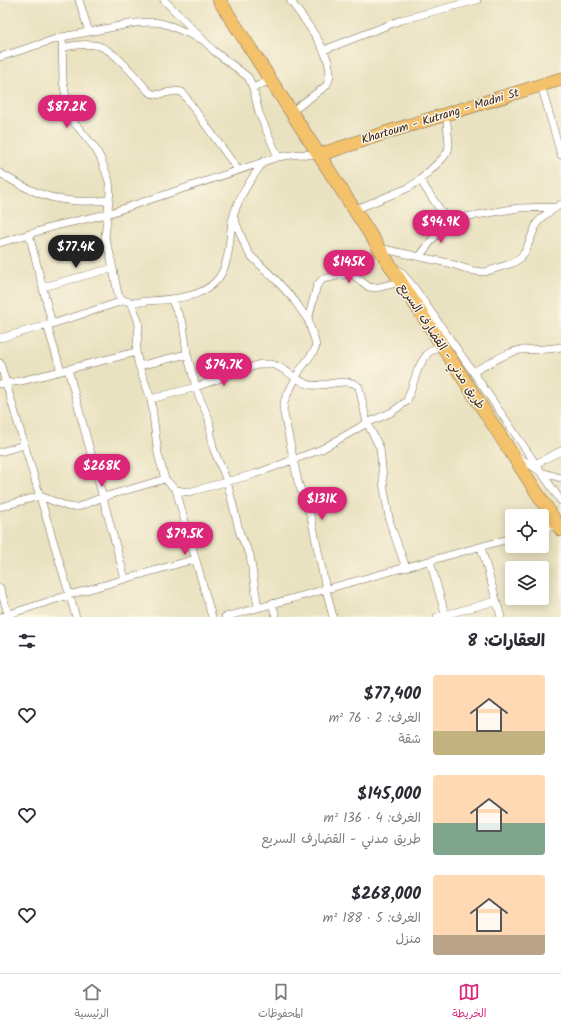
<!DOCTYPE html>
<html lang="ar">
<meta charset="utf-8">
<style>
:root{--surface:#fff;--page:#f2f2f3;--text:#2b2b33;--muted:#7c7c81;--line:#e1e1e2;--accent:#db2777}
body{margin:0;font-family:Kalam,"Playpen Sans Arabic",sans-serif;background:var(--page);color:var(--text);direction:rtl;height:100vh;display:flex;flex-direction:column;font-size:15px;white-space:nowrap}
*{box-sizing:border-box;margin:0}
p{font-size:13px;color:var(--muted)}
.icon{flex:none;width:22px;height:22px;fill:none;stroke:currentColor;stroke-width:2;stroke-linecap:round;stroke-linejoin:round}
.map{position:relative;height:617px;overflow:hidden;direction:ltr}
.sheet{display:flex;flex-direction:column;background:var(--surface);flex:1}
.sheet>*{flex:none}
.tools{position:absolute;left:505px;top:509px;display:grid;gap:8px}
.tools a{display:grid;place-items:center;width:44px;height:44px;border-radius:4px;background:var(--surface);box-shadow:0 2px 10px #0003;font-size:20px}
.price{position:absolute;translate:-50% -34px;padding:0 9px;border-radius:14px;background:var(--accent);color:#fff;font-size:13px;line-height:26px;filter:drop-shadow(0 1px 2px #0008)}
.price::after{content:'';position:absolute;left:50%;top:24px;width:12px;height:9px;margin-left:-6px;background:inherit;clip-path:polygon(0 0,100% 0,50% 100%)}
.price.selected{background:#222;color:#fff}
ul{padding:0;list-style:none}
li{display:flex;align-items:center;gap:12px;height:100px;padding:0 16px}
li span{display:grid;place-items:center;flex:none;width:112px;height:80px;border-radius:4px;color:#555}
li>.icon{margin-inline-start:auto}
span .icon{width:48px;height:48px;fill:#fffc;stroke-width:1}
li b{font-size:17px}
h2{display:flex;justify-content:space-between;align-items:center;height:48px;padding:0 16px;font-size:17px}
.tabs{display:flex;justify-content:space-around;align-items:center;height:56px;border-top:1px solid var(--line);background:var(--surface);font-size:11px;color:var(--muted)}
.tabs a{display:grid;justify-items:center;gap:2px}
.tabs .selected{color:var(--accent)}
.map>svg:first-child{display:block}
</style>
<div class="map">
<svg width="561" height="617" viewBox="0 0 561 617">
<rect width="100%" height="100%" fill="#fcf5e5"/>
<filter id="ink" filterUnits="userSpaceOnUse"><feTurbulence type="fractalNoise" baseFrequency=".025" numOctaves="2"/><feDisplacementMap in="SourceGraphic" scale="8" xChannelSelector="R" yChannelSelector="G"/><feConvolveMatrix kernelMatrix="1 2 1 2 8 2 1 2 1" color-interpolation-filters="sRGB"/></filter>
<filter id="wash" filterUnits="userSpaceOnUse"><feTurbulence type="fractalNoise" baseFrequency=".012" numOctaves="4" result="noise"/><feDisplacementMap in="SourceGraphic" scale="16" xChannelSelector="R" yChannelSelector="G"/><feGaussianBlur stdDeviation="0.9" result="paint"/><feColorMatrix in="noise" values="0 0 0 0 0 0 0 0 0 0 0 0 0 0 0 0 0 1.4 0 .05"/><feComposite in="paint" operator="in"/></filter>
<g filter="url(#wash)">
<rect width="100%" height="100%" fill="#e9e2c0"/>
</g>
<g filter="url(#ink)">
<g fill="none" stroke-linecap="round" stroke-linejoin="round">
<!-- street casing -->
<g stroke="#786a57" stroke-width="8">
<path id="street" d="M79,0L89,32
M164,0L214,51L248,77L253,88L259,113L278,157
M290,0C303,19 342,63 326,86L291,112
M62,37L63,81L69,113L72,120L95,148L101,159L109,181L110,192L105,237L110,254L118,294C123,305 137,302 148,301C178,299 217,298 226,262C231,247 229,229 234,214C240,194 252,178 264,161
M62,48C74,45 87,43 99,46C116,51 137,79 149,92C161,99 171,88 182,92L238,170
M324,50L401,20L477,0
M0,57L62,37L135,23L151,22L161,23L171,26L203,40
M541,85L561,155
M253,88L271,80
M0,173C38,197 64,205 109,200
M420,180L447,220
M354,210L408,188L420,180L443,158L448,151L449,144L446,113
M234,218L246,248L250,255L277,281L294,300L308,320L315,341L316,346L314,351L300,370L285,399L283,409L298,482L311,517L326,589L333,617
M29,234L52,324
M0,243L59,225L107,214L278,157L299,154L319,155
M379,248L448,263L474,271L485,272L513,263L519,259L525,252L537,223L545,215L561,204
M420,256L447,220L519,208L556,207
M400,271L413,286L473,372L561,501
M43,287L113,268
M171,299L183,324L187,354L198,394L209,419L213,448L227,481L240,534L250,555L258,608
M131,302L138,320L139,326L136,352L139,366L151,399L158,454L165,479L176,490L212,617
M308,320L317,285L323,279L347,274L353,275L369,287L376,288L400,282
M47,325L61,371
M0,338L52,324L123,301
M0,363L76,617
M139,366L187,354
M68,369L125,579
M473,372C487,365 506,352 521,350C534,349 548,350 561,347
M0,384L21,381L136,352
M151,399L196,387L260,364C263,364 267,364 270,364C285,366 296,382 311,385C325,387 349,376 359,387L367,423L380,448L384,489L390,523L406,568
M0,452L24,445
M517,456L541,472L561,478
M535,464L561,451
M176,490L189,492L255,474L322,449L367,423L392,412L407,401L418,369L423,360L428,353L441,344
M0,507L40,496L69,507H78L103,497L165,479
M542,529L558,525
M481,547L501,617
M430,561L446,617
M0,588L8,614
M272,603L276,617
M0,617L69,595L195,559
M225,617L512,538
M437,617L496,601"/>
</g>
<!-- highway casing -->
<g stroke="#786a57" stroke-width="14">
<path id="highway" d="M219,0L561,530
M319,155L391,131L561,79"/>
</g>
<!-- street -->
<use href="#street" stroke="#fff" stroke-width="7"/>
<!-- highway -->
<use href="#highway" stroke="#f4c26a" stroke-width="13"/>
</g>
</g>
<g text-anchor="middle" stroke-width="3" stroke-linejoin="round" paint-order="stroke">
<!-- street labels -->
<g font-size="12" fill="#3b2a1e" stroke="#fcf5e5">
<text transform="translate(440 116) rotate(-17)" y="4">Khartoum - Kutrang - Madni St</text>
<text transform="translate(442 346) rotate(57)" y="4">طريق مدني - القضارف السريع</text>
</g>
</g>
</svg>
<div class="tools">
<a><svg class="icon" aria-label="locate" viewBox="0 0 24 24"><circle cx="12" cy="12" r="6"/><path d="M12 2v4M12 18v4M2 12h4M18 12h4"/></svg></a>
<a><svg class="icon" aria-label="layers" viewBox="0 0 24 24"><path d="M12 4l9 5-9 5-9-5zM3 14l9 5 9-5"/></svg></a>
</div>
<b class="price" style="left:67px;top:129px">$87.2K</b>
<b class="price" style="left:441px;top:244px">$94.9K</b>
<b class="price selected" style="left:76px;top:269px">$77.4K</b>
<b class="price" style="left:349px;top:284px">$145K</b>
<b class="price" style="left:224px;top:387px">$74.7K</b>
<b class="price" style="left:102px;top:488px">$268K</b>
<b class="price" style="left:322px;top:521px">$131K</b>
<b class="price" style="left:185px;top:556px">$79.5K</b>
</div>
<section class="sheet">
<h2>العقارات: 8<svg class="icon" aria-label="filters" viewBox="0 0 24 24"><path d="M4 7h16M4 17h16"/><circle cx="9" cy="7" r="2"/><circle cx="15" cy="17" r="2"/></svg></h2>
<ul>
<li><span style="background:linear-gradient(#ffd9b3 70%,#c2b280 0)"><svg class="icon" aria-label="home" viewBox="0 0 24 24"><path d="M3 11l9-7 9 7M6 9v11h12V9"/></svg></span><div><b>$77,400</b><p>الغرف: 2 · 76 m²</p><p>شقة</p></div><svg class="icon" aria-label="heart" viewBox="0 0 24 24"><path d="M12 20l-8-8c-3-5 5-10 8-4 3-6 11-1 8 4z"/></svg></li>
<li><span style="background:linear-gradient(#ffd9b3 60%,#7fa58c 0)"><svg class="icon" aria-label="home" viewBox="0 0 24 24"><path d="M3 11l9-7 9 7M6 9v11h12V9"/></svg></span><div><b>$145,000</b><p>الغرف: 4 · 136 m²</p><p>طريق مدني - القضارف السريع</p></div><svg class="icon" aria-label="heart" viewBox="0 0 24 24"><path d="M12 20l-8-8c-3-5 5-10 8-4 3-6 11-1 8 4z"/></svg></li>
<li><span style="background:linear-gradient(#ffd9b3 75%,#b9a48a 0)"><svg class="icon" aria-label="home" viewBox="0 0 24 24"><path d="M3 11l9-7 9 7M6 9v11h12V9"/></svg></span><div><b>$268,000</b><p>الغرف: 5 · 188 m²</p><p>منزل</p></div><svg class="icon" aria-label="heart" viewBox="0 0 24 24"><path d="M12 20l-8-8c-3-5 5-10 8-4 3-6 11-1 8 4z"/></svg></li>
</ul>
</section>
<nav class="tabs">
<a class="selected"><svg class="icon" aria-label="map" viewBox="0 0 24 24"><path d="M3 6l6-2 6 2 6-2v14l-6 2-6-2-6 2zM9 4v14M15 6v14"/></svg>الخريطة</a>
<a><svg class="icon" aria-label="saved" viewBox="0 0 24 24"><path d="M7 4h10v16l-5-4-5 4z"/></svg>المحفوظات</a>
<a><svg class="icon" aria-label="home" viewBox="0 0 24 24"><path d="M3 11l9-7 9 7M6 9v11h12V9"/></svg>الرئيسية</a>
</nav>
